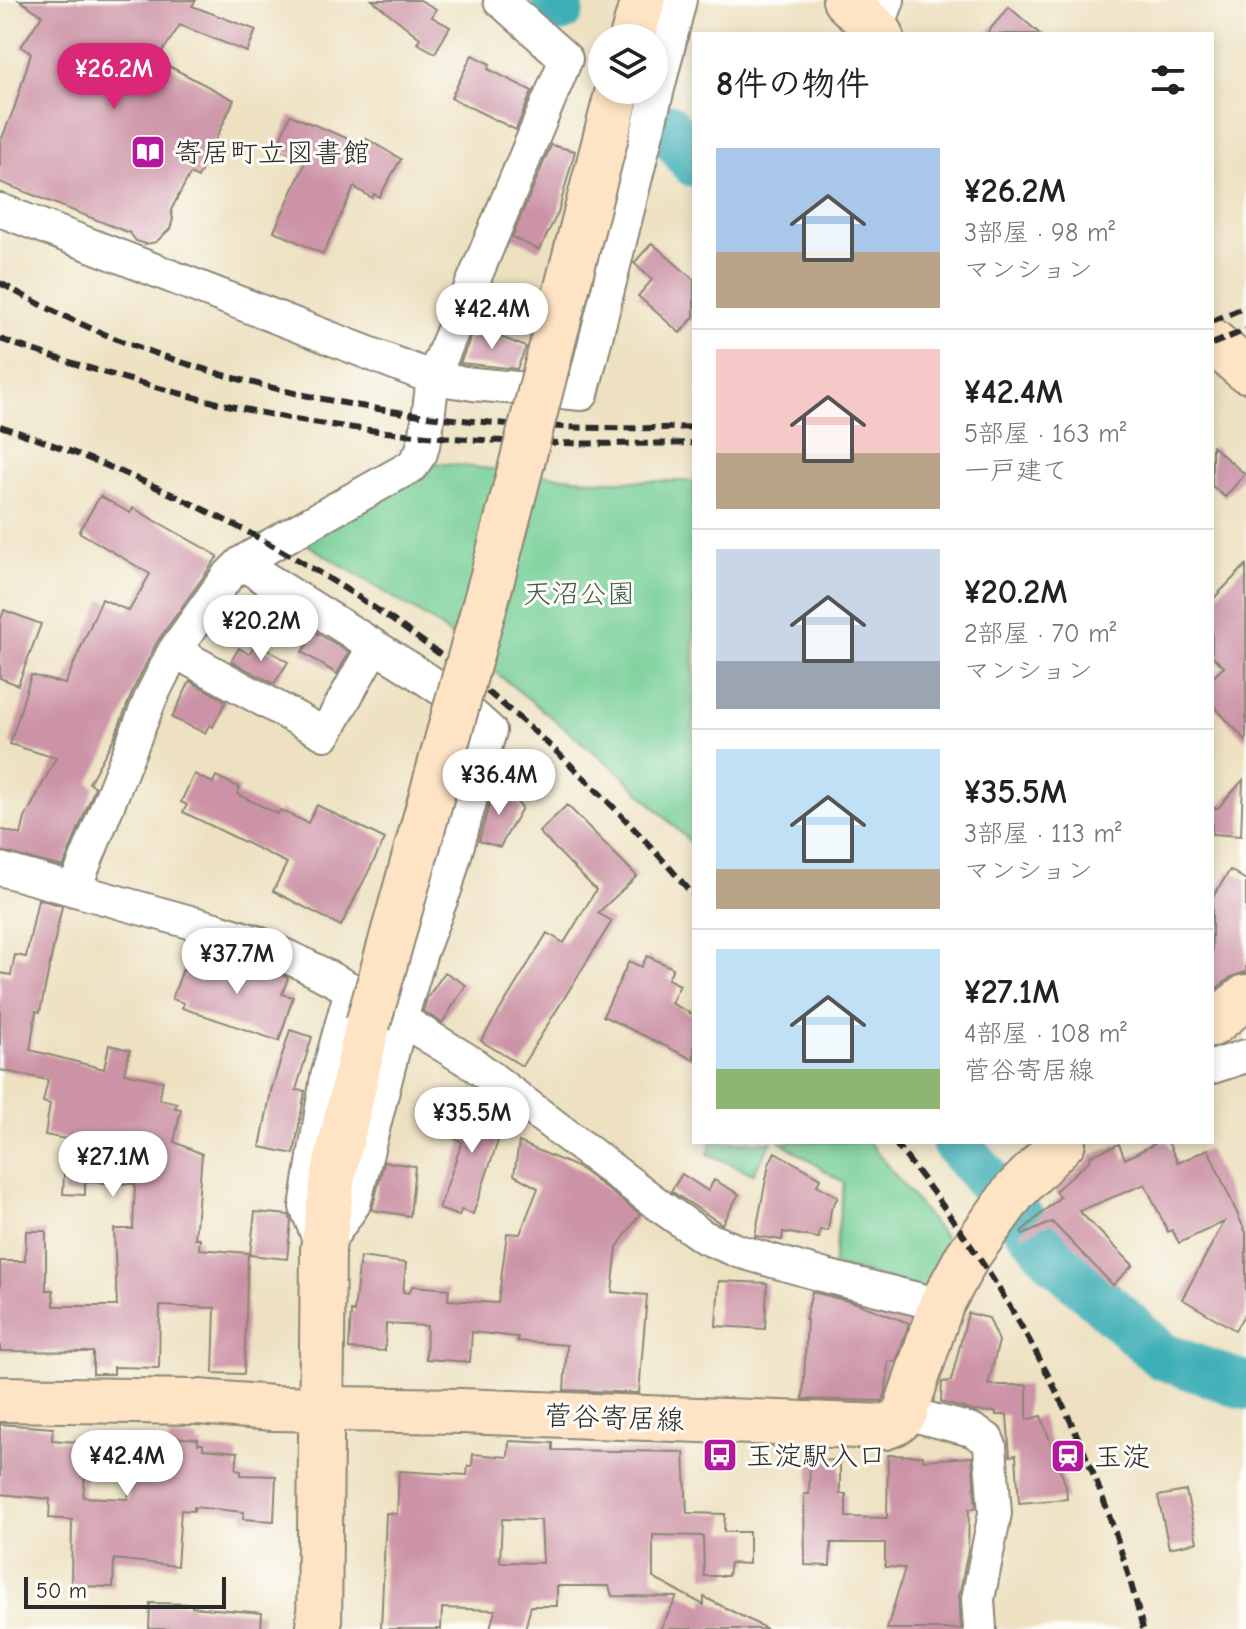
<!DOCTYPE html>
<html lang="ja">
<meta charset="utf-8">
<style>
:root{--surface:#fff;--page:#f6f6f6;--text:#222;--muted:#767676;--line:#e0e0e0;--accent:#db2777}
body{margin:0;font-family:"Comic Neue","Klee One",sans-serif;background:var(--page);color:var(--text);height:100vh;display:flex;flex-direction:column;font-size:30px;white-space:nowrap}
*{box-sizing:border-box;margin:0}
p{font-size:26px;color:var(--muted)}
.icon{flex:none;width:44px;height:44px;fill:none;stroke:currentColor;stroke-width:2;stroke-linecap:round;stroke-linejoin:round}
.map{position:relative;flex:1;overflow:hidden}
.sheet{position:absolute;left:692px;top:32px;width:522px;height:1112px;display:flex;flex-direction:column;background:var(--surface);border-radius:0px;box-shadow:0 4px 12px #0003}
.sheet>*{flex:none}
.controls{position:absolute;left:588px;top:24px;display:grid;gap:16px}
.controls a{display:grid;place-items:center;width:80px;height:80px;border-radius:50%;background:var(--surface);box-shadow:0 4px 12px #0003;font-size:40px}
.scale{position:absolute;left:24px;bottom:20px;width:202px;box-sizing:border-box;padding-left:8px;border:4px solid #2b2b2b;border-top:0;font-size:22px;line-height:28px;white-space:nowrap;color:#2b2b2b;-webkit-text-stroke:6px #fdfcf7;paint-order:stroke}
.price{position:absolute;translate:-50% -68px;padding:0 18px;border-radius:28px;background:#fff;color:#222;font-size:26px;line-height:52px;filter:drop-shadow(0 2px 4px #0008)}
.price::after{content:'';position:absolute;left:50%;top:48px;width:24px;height:18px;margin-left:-12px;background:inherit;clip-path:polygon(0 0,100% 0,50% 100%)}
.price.selected{background:var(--accent);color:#fff}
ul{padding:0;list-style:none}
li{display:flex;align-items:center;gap:24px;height:200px;padding:0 24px}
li+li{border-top:2px solid var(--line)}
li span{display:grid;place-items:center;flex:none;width:224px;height:160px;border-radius:0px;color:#555}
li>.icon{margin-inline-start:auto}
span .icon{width:96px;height:96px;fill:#fffc;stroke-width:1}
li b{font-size:34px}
h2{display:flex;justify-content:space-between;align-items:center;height:96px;padding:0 24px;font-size:34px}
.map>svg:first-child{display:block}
</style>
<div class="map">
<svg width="1246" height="1629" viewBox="0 0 1246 1629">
<rect width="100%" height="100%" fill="#fdfcf7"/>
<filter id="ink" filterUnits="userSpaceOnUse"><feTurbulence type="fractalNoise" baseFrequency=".0125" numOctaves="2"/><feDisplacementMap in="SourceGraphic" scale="16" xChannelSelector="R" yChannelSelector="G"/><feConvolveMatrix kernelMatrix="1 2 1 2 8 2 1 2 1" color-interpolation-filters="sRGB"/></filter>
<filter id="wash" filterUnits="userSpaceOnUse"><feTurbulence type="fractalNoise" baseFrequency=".006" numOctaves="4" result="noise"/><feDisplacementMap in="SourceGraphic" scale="32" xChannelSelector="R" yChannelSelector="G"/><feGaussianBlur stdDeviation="1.8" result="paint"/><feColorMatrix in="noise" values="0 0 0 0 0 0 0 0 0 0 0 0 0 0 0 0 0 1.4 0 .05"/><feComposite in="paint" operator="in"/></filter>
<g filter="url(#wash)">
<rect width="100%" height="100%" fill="#ede1c1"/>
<!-- green -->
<path fill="#72cd94" stroke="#4e7c60" stroke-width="2" d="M427,462L602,481H694V846L620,773L435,623L300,540Z
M712,1142H772L753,1174L708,1154Z
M781,1142H869L954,1249L932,1291L833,1265L844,1183Z"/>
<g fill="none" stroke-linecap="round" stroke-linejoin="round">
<!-- river -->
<path stroke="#3eafb6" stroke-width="48" d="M555,0L560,9
M667,127L694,163
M955,1142L1055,1259L1162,1356L1246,1386"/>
</g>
<g id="blocks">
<!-- building -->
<path fill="#cc93a6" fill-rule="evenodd" d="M19,0H196L192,6L256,30L247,52L180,25L157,60L234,100L198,178L190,174L171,210L173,219L170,229L156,242L146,244L136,241L130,233L0,182V143L15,106L31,53L21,47L42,15Z
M372,0H420L436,9L432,17L450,27L435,53L417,43L420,38Z
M1009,7L1040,34H986Z
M472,55L490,64L488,69L532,91L516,130L451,98Z
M290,115L361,144L365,138L401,159L379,197L374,194L372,198L354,187L323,254L274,231L304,166V159L277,148Z
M551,145L575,151L558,213L539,250L512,237Z
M652,243L694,280V317L680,333L638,296L652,280L634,263Z
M475,327L526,347L517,369L460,363Z
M1212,446L1245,474L1225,497L1212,486Z
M100,496L130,513L133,508L218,556L157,642L134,688L115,736L89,783L95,787L63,867L0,851V829L21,835L25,818L56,758L10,744L31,675L65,684L102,599L129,611L150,574L79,532Z
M1246,565V741L1212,704V678L1224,667L1212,656V600Z
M4,610L41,624L18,685L0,678V622Z
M315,632L349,652L337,674L302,652Z
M256,643L288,662L274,684L231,661L239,648L249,654Z
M190,681L226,701L213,727L209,725L205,733L172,718Z
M194,774L213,783L216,776L240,788L237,794L278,814L280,810L308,823L317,805L385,839L341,926L273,891L287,863L183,812L187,805L181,802Z
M496,780L522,808L500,847L479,841Z
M1243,780L1241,836L1212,834V808H1218Z
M567,805L637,876L598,913L612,921L522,1066L481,1041L547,933L564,943L596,890L539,832Z
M1230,870L1246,880V972L1231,977L1212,992V898Z
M38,899L62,906L40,1012L36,1011L30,1050L104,1069L109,1045L130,1050L124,1073L163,1081L159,1099L177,1103L175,1108L181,1109L174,1142L202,1154L195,1239H200L199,1249L248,1253L244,1374L213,1373L215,1308L160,1306L159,1368L114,1367V1374H93V1352L0,1351V1261H25L26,1231H46V1290H53L54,1306H117L114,1229H133L135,1184L85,1182V1195L63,1194L66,1139L45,1135L50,1104L43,1102L48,1080L0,1070V973L11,975L15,955L26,957Z
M222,955L264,970L265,967L288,978L282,994L293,997L279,1041L182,1008L184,1003L172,999L183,969L194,973L197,963L217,970Z
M647,956L673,968L668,979L680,985L671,1003L694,1015V1060L603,1016L629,961L641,967Z
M445,972L466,985L442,1023L423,1011L427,998Z
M290,1030L312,1037L296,1090L305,1091L294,1154L260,1147L271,1091Z
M472,1088L502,1109L494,1128L501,1132L473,1214L461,1210L459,1216L439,1209L462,1142L455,1138L467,1112L463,1110Z
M519,1142L579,1168L640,1214L617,1247L612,1292L647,1295L639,1393L564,1390L567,1345L517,1341L518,1337L472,1332L470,1362L426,1359L427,1326L386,1324L385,1351L349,1349L351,1311L354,1312L360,1257L406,1263L403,1292L409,1293L412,1286L449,1289L448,1300L498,1303L507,1233L520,1234L538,1188L514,1175Z
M1158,1142H1168L1178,1163L1208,1149L1246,1233V1312L1235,1330L1182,1299L1224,1222L1179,1243L1172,1230L1168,1232L1145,1184L1079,1211L1133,1265L1113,1285L1052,1222L1023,1235L1021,1232L1060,1197L1055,1191L1091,1159L1090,1156L1119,1144L1125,1159Z
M775,1152L821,1178L817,1185L838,1197L831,1209L828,1231L820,1230L819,1238L783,1232L782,1240L755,1236L769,1164Z
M384,1162L415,1166L410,1216L372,1210Z
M682,1174L708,1191L714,1180L739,1194L722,1224L671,1191Z
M255,1212L289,1215L291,1221L287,1259L250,1255Z
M719,1281L767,1283L765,1329L716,1326Z
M812,1292L856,1303L909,1323L896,1362L888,1361L886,1392L882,1401L803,1399L807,1320H805Z
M968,1313L989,1318L999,1341L988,1385H1027V1420L1041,1416L1066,1486L1067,1499L1019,1503L1016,1455L1010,1456L1007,1415H996V1412L974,1411L941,1402L942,1382L951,1381Z
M0,1424L53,1428L52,1440L88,1443L83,1497L128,1499L130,1470L167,1474L169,1437L198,1439V1444H203V1449L238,1452L236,1469L241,1470V1475L276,1476L274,1521L243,1519L244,1512L194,1507V1511L181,1510L177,1566L114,1559L113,1587L71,1586L72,1520L49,1518L50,1499L0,1494Z
M509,1441L553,1443V1450L684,1452L687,1513L725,1514L724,1532H749V1564L730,1563L728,1576H704L703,1536L653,1535V1578L704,1605V1597L767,1629H660L677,1597L612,1596L609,1586H557V1606H531L525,1629H490L495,1610L442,1608L441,1629H381L386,1513L397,1514L399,1471L467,1475L468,1466H472L473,1454L508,1457ZM502,1519L541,1520L543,1563L500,1562Z
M888,1455L923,1456V1460L972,1457L976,1508L969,1509L968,1551L959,1596L961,1629H887L905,1568L885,1567V1543H831L830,1566L805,1565L804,1494H809L810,1461L840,1460V1494H846V1517L887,1518Z
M1186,1491L1197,1542L1169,1548L1158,1496Z
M150,1603L192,1604V1607L262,1613L261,1629H149Z"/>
</g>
</g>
<g filter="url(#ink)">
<use href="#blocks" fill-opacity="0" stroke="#8c8676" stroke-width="2"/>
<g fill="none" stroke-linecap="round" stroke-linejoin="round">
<!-- street casing -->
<g stroke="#8c8676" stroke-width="36">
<path id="street" d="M877,30L888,0
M0,210L433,378L473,384L582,394L680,0
M241,563L408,667L450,695L490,731L446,887L421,952L401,1019L354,1204L327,1243
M174,651L325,734L374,646
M0,869L215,929L256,942L303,964L358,993L472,1063L660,1206L704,1237L738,1251L826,1276L941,1305
M74,890L151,697L174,651L226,578L241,563L273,544L412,466L421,453L426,434L433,378L566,59L500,0
M1212,1067L1246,1056
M323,1249L306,1207L327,1077L351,990
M905,1413L972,1430L987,1439L990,1446L995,1513L978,1599L980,1629"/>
</g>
<!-- secondary casing -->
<g stroke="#8c8676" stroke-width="48">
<path id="secondary" d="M845,0L881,34
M632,38L643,0
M607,132L618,90
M1212,341L1246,370
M1212,1024L1246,997
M0,1399L198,1402L273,1408L461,1411L885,1427L897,1422L905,1413L941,1305L967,1257L1014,1192L1063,1142
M319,1629L323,1249L333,1177L368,1024"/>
</g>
<!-- street -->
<use href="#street" stroke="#fff" stroke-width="32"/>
<!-- secondary -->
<use href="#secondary" stroke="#fee4c5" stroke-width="44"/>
<!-- rail -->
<path stroke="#2b2b2b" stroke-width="6" stroke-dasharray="12 6" stroke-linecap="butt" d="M0,283C44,307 90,330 138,347C314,412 508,434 694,427
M1212,321L1246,307
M0,339C84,368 170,393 258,412C399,441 550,446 694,443
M1212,344L1246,330
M0,426C279,520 504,671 694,896
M894,1142C1014,1292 1097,1442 1143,1629"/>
<!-- secondary-bridge casing -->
<g stroke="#8c8676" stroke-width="48" stroke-linecap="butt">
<path id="secondary-bridge" d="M368,1024L492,579L607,132"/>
</g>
<!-- secondary-bridge -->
<use href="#secondary-bridge" stroke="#fee4c5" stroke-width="44"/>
</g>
</g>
<!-- icons -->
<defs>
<g id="library-square" transform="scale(1.8)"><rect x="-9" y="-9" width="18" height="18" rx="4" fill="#b5179e" stroke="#fdfcf7"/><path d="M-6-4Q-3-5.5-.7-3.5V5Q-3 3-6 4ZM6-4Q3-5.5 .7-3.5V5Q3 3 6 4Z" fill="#fff"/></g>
<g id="bus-square" transform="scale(1.8)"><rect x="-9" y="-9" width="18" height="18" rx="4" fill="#b5179e" stroke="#fdfcf7"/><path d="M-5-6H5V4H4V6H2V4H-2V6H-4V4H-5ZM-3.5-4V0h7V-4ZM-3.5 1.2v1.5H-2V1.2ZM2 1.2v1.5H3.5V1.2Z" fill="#fff"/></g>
<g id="station-square" transform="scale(1.8)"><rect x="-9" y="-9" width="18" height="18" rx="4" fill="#b5179e" stroke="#fdfcf7"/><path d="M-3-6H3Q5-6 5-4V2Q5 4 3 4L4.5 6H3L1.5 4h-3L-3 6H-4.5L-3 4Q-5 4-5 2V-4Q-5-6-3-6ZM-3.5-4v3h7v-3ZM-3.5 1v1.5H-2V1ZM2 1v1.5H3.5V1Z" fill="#fff"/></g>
</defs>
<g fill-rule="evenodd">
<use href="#library-square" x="148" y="152"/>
<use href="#bus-square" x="720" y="1455"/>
<use href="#station-square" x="1068" y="1456"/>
</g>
<g text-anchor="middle" stroke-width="6" stroke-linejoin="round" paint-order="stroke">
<!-- poi labels -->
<g font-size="28" fill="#2b2b2b" stroke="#fdfcf7" text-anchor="start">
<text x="174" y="162">寄居町立図書館</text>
<text x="746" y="1465">玉淀駅入口</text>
<text x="1094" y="1466">玉淀</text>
</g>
<!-- park labels -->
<g font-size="28" fill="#405c4a" stroke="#fdfcf7">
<text x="579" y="603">天沼公園</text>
</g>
<!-- street labels -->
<g font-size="28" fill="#2b2b2b" stroke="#fdfcf7">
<text transform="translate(614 1417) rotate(2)" y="10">菅谷寄居線</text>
</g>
</g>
</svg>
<div class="controls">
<a><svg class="icon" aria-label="layers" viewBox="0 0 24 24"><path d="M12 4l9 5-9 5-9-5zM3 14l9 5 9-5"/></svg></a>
</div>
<div class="scale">50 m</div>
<b class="price selected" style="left:114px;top:111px">¥26.2M</b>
<b class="price" style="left:492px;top:351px">¥42.4M</b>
<b class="price" style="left:261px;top:663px">¥20.2M</b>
<b class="price" style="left:499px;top:817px">¥36.4M</b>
<b class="price" style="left:237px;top:996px">¥37.7M</b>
<b class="price" style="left:472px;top:1155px">¥35.5M</b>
<b class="price" style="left:113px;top:1199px">¥27.1M</b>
<b class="price" style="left:127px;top:1498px">¥42.4M</b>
<section class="sheet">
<h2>8件の物件<svg class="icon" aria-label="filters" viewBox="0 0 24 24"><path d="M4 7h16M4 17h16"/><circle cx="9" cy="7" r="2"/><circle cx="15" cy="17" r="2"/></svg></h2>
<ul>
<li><span style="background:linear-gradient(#a9c7e8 65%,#b9a48a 0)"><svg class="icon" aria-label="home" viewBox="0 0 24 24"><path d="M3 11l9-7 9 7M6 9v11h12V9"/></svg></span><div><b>¥26.2M</b><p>3部屋 · 98 m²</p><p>マンション</p></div></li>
<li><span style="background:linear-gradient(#f6c9c9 65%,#b9a48a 0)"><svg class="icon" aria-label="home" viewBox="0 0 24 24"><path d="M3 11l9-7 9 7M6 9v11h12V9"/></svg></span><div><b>¥42.4M</b><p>5部屋 · 163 m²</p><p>一戸建て</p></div></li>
<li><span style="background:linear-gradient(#c9d6e8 70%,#9aa5b1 0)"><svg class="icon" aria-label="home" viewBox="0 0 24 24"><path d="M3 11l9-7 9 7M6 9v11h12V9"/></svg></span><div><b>¥20.2M</b><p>2部屋 · 70 m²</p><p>マンション</p></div></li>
<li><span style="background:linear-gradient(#bfe0f5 75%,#b9a48a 0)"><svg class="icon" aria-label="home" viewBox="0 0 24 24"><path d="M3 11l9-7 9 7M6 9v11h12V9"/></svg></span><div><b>¥35.5M</b><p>3部屋 · 113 m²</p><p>マンション</p></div></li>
<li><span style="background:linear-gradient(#bfe0f5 75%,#8fb573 0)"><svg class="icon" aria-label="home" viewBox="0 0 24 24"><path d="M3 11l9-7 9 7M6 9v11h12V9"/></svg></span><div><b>¥27.1M</b><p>4部屋 · 108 m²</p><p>菅谷寄居線</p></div></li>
</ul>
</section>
</div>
